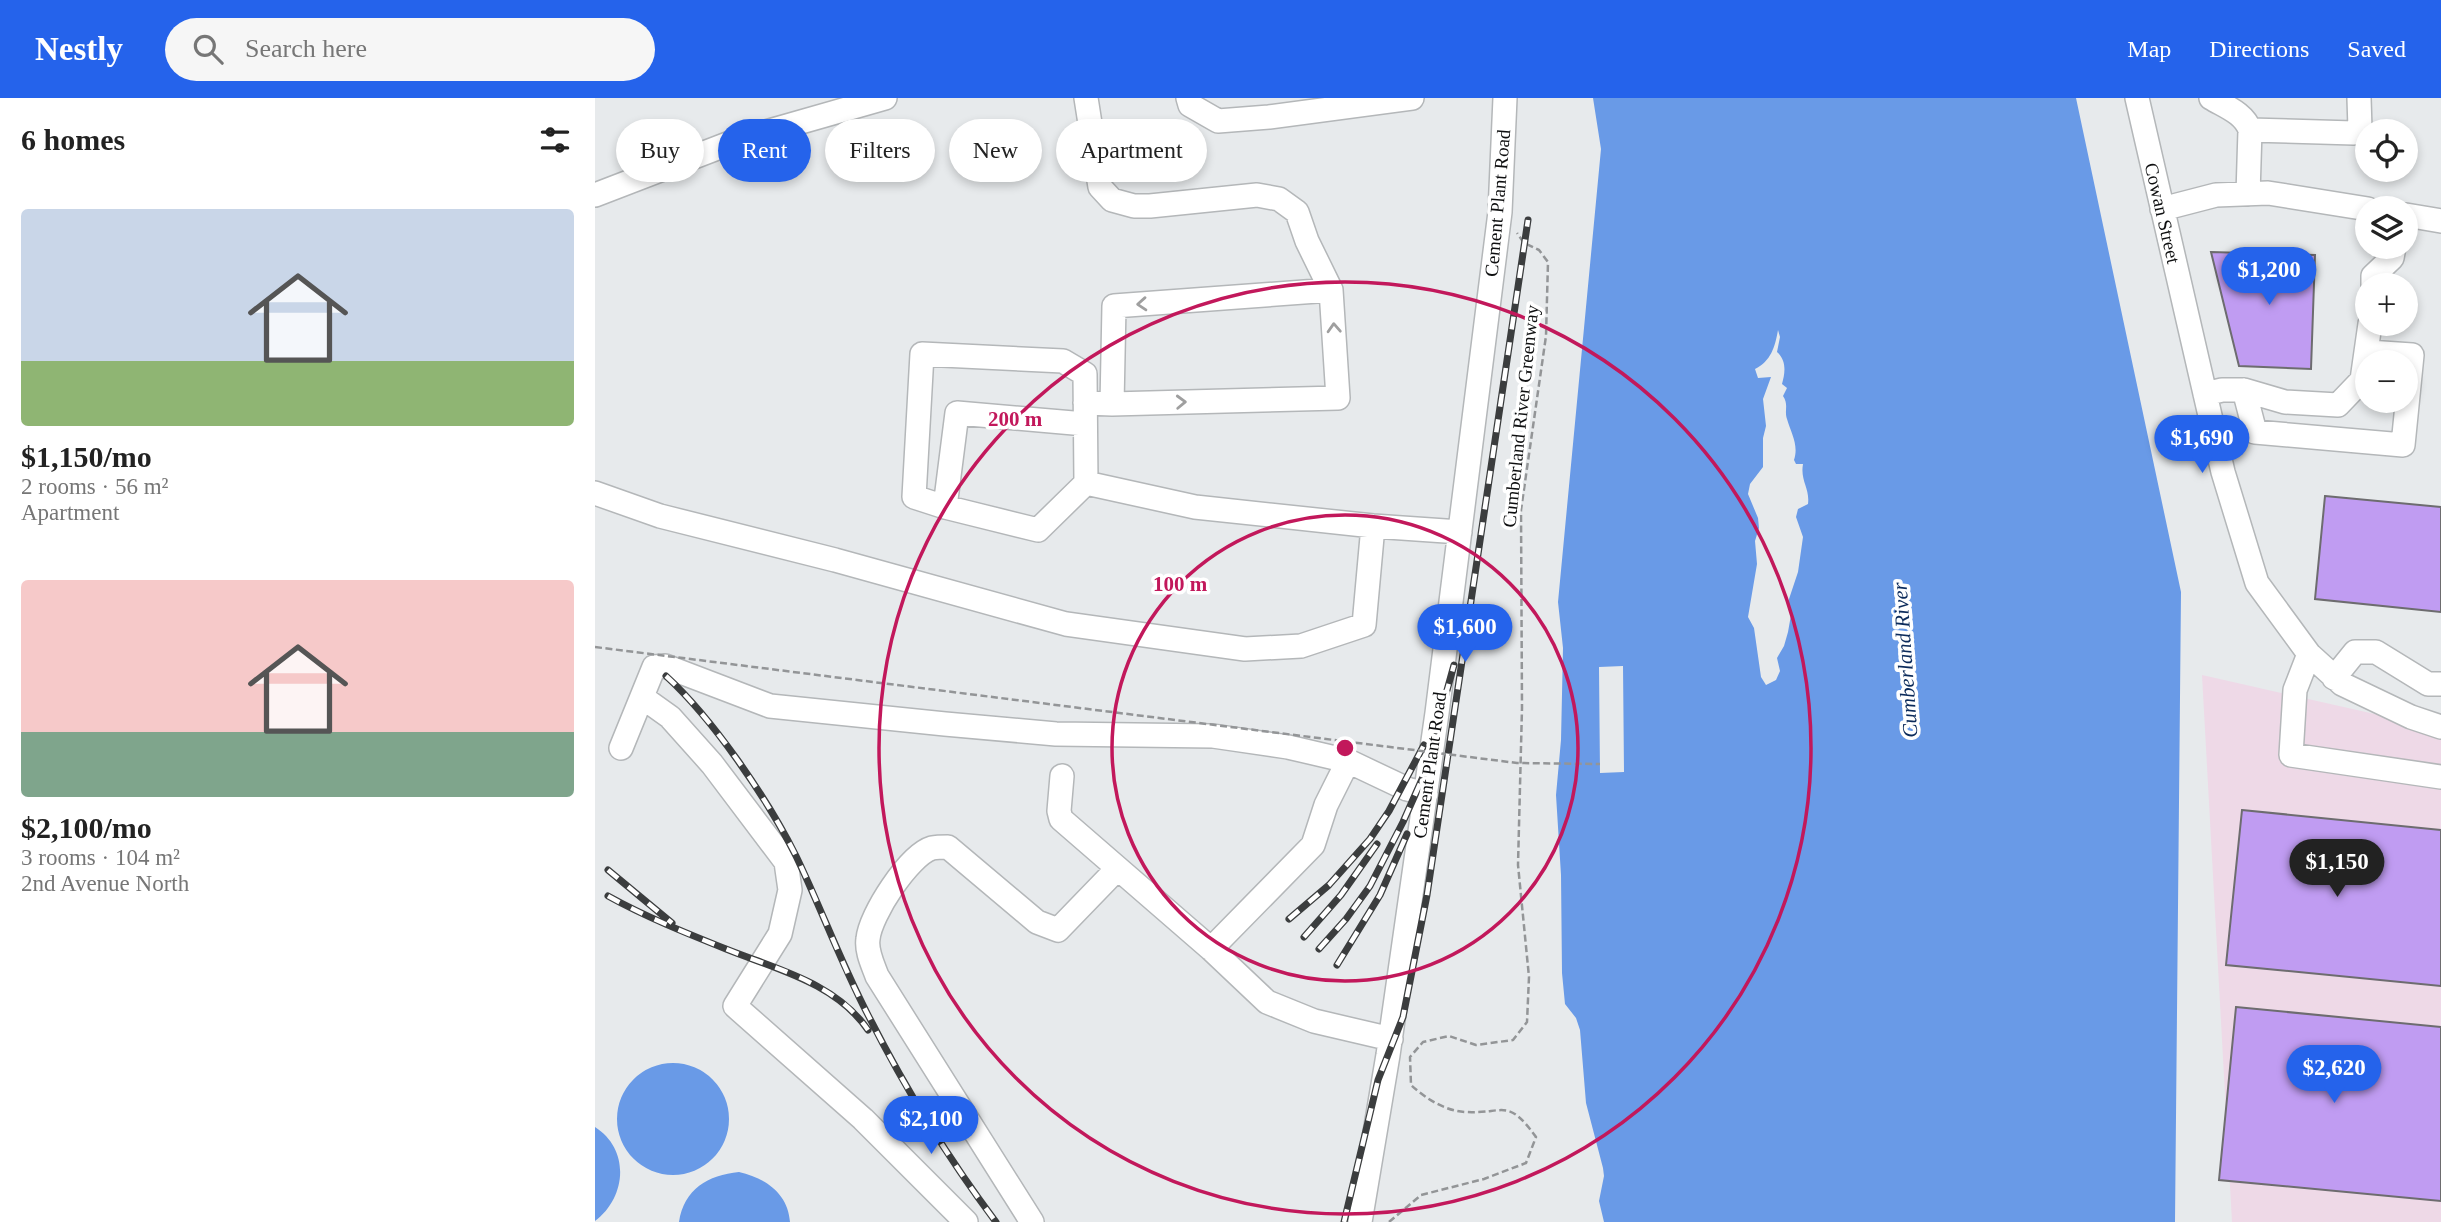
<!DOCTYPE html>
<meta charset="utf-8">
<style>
:root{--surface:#fff;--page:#f6f6f6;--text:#222;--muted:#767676;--accent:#2563eb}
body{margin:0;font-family:"Times New Roman",serif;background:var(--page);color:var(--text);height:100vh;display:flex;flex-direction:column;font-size:26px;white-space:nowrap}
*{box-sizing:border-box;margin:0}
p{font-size:23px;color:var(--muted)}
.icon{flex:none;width:38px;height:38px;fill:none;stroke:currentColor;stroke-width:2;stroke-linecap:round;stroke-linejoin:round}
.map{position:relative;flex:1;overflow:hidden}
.side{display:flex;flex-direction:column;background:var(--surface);width:595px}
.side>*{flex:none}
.guide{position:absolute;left:21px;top:21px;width:665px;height:63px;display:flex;gap:14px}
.fabs{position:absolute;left:1760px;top:21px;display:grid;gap:14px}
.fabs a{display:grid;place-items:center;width:63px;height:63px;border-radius:50%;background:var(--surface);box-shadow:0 4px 10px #0003;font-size:35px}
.price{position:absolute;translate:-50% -60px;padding:0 16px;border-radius:24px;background:var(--accent);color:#fff;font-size:23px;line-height:46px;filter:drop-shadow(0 2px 4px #0008)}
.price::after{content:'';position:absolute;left:50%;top:42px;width:21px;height:16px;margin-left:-10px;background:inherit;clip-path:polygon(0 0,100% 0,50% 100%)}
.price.on{background:#222;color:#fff}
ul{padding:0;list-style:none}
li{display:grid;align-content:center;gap:14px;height:371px;padding:0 21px}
li span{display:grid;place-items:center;height:217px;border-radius:7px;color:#555}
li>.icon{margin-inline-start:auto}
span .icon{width:126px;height:126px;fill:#fffc;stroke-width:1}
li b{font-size:30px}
h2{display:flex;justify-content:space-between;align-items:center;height:84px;padding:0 21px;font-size:30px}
.chip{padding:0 24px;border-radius:32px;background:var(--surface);box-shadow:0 4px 10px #0003;font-size:24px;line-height:63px}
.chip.on{background:var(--accent);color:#fff}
header{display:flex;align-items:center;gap:42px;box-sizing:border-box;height:98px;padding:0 35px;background:var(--accent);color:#fff}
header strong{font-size:33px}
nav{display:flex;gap:38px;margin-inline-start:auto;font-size:24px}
.search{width:490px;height:63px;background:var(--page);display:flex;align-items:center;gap:18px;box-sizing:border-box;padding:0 24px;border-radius:38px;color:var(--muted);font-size:26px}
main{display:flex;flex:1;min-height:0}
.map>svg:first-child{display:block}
</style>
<header>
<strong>Nestly</strong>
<div class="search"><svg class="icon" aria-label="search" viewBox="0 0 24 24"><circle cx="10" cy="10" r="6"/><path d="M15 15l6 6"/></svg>Search here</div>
<nav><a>Map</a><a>Directions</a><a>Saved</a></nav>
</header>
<main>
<section class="side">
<h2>6 homes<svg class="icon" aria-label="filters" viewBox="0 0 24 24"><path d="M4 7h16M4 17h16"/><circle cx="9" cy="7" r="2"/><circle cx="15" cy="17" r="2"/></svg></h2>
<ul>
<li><span style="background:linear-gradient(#c9d6e8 70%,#8fb573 0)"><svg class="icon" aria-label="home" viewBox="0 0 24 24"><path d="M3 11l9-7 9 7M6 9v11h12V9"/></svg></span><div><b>$1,150/mo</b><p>2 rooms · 56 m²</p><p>Apartment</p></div></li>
<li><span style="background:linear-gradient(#f6c9c9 70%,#7fa58c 0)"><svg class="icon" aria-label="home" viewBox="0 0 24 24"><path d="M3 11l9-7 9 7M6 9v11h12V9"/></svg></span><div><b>$2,100/mo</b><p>3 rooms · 104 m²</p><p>2nd Avenue North</p></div></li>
</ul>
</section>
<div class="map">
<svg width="1846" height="1124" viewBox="0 0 1846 1124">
<rect width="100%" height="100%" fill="#e7eaec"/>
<!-- industrial -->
<path fill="#eed9e7" d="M1607,577L1846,631V1124H1637Z"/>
<!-- water -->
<path fill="#699ae7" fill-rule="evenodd" d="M998,0H1481L1586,494L1580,1124H1009L1004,1103L1009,1078L1008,1070L991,1005L985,932L981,920L970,906L967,875L966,777L961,697L966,642L968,550L963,504L1006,51ZM1183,232L1185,239L1182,254C1192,263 1190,275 1187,286L1192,290L1188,298C1194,307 1189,312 1192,321C1196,335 1204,347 1199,362L1201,366H1208C1205,383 1215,390 1213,406L1203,411L1201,419L1208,439L1203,474L1193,504L1196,517L1193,534L1189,548L1182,560L1185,573L1181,582L1171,587L1166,579L1159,530L1153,519L1162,466L1160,443L1164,430L1163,420L1153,396L1155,386L1168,369V340L1171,328L1168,301L1176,279L1163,280L1160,271C1176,263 1180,249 1183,232ZM1028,568L1029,674L1005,675L1004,569Z
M22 1021a56 56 0 1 1 112 0a56 56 0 1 1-112 0Z
M0,1029C36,1052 31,1100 0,1123Z
M144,1074C170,1080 193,1095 195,1124H84C89,1091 113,1077 144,1074Z"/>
<!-- building -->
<path fill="#c09cf2" stroke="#6d6c6f" stroke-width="2" d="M1616,154L1720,157L1716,271L1644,268Z
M1730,398L1846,409V514L1720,501Z
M1647,712L1846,732V888L1631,867Z
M1641,909L1846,929V1103L1624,1082Z"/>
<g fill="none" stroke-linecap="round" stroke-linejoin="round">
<!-- minor casing -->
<g stroke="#b4b7b9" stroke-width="26">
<path id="minor" d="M491,0L505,89L517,102L539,108H555L662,97L684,101L702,114L712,143L736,192
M593,0L595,7L623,23L674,19L817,0
M1542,0L1628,374L1662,485L1714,556L1747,586L1816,619L1846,629
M1616,0C1631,9 1649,15 1655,32L1653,96
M1655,32L1759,35L1765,31L1764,0
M0,97L143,42L290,0
M1567,111L1621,97L1673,95L1773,111
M1811,117L1846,123
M1778,187V178L1797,160L1799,149
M1649,292L1660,334L1808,347L1817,257L1773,254
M1610,296L1627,292H1649L1690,304L1743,307L1767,282L1775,226
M490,305L517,306L743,300L736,192L519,208L517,306
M491,385L443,432L350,409L319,399L327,256L468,263L490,276L491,385L600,409L778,428L865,434
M0,395L65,418L240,462L471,526L650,551L706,548L769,527L778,428
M350,409L362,315L490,326
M1714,556L1700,592L1696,657L1846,679
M1739,580L1760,554H1781L1833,586H1846
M47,599L75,619L117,666L191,764L195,792L185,836L140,908L268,1021L371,1124
M26,650L59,569L70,568L175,608L350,626L461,636L618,638L693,649L753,663
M467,678L464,713L466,721L616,851
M796,941L719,923L672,904L616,851L718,747L731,707L753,663L812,691L831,696
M437,1124L282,878C278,867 271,853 273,841C275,817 314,757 337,750C342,749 348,749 353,749L442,824L463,832L522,771
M765,1124L793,957L842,615L905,114L910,0"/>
</g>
<!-- path -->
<path stroke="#939597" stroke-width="2.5" stroke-dasharray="7 3.5" stroke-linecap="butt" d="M794,1124L826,1097L889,1081L931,1065L941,1039C912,999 910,1016 870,1014C850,1013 830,1000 816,987L815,959L828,944L854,938L881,947L918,942L932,924L934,879L923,767L927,610L926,412L951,238L953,164L944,152L929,145L922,135"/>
<!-- minor -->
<use href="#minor" stroke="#fff" stroke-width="23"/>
<!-- rail casing -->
<g stroke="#3b3d3e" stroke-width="7">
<path id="rail" d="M71,578C118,621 172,700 201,758C226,810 246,865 273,917C310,990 352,1059 401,1124
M13,772L77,825
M13,798C51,819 91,835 131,851C181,871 241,885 273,932
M694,821L734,787L775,741L794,713L829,647
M709,839L746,797L782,746
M724,851L751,821L775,788L808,724L828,679L859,567
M742,867L785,797L812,736
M749,1124L783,982L808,919L832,797L933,122"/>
</g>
<!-- rail -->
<use href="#rail" stroke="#fff" stroke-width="4.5" stroke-dasharray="13" stroke-linecap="butt"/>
<!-- path-bridge -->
<path stroke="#939597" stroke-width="2.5" stroke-dasharray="7 3.5" stroke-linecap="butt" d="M0,549L922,665L1005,666"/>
</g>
<!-- one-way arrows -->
<defs><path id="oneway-chevron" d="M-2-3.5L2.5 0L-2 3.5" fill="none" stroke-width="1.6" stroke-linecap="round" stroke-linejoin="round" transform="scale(1.75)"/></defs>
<g stroke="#9f9f9f">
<use href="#oneway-chevron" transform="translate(547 206) rotate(176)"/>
<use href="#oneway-chevron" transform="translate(739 230) rotate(-93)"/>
<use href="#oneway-chevron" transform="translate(586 304) rotate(-2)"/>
</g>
<!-- distance rings -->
<g fill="none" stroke="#c2185b" stroke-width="3.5">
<circle cx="750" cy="650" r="233"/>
<circle cx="750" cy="650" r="466"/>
</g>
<g text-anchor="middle" stroke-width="7" stroke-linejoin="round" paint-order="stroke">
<!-- street labels -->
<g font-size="19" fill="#0e0f10" stroke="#fff">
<text transform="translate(902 105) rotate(-85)" y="7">Cement Plant Road</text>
<text transform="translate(1568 115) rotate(77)" y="7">Cowan Street</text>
<text transform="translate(925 318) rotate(-84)" y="7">Cumberland River Greenway</text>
<text transform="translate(834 667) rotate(-82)" y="7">Cement Plant Road</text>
</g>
<!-- water labels -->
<g font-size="21" font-style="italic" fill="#0c2b5b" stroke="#fff">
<text transform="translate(1310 562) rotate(-94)" y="7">Cumberland River</text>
</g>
</g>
<circle cx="750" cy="650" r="10" fill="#c2185b" stroke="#fff" stroke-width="3.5"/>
<g font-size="21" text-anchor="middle" font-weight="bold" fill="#c2185b" stroke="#fff" stroke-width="7" stroke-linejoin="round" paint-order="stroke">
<text x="420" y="328">200 m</text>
<text x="585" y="493">100 m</text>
</g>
</svg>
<div class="fabs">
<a><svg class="icon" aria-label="locate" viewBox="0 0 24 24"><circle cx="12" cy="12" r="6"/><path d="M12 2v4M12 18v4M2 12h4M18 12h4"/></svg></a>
<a><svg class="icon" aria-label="layers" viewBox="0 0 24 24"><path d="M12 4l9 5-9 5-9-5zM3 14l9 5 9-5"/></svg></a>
<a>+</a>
<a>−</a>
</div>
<b class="price" style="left:1674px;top:209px">$1,200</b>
<b class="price" style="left:1607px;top:377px">$1,690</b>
<b class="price" style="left:870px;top:566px">$1,600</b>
<b class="price on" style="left:1742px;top:801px">$1,150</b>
<b class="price" style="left:1739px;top:1007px">$2,620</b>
<b class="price" style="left:336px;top:1058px">$2,100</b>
<div class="guide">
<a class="chip">Buy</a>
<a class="chip on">Rent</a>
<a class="chip">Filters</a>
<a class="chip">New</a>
<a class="chip">Apartment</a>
</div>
</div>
</main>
